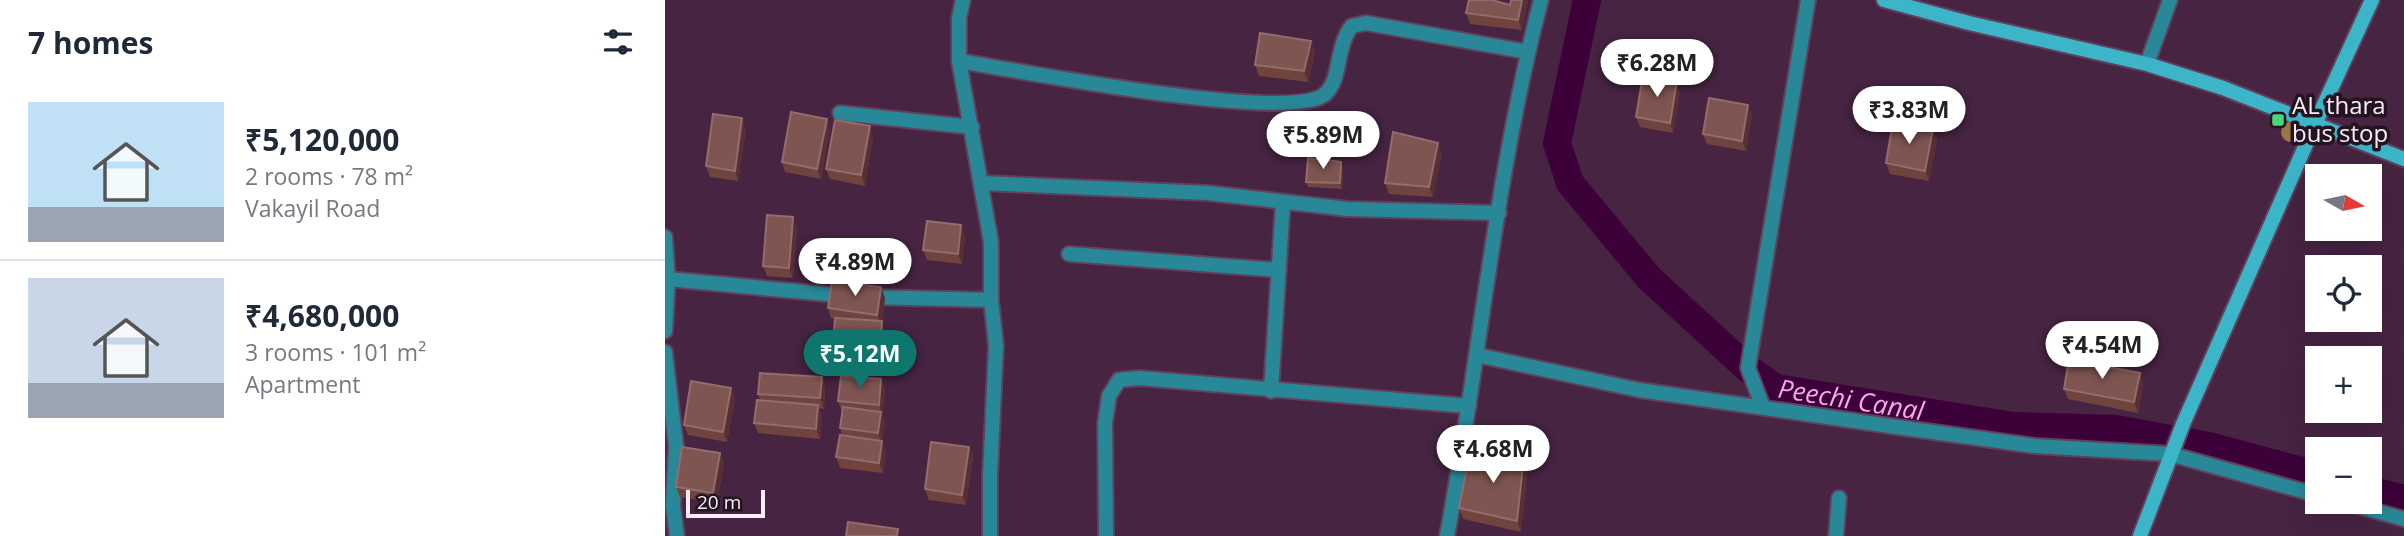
<!DOCTYPE html>
<meta charset="utf-8">
<style>
:root{--surface:#fff;--page:#f6f6f7;--text:#1f2937;--muted:#747a83;--line:#e0e1e3;--accent:#0f766e}
body{margin:0;font-family:"Open Sans",sans-serif;background:var(--page);color:var(--text);height:100vh;display:flex;flex-direction:column;font-size:26px;white-space:nowrap}
*{box-sizing:border-box;margin:0}
p{font-size:23px;color:var(--muted)}
.icon{flex:none;width:38px;height:38px;fill:none;stroke:currentColor;stroke-width:2;stroke-linecap:round;stroke-linejoin:round}
.map{position:relative;flex:1;overflow:hidden}
.side{display:flex;flex-direction:column;background:var(--surface);width:665px}
.side>*{flex:none}
.needle{width:46px;rotate:99deg}
.buttons{position:absolute;left:1640px;top:164px;display:grid;gap:14px}
.buttons a{display:grid;place-items:center;width:77px;height:77px;border-radius:0px;background:var(--surface);box-shadow:0 7px 28px #0002;font-size:35px}
.scale{position:absolute;left:21px;bottom:18px;width:79px;box-sizing:border-box;padding-left:7px;border:4px solid #fdebfa;border-top:0;font-size:19px;line-height:24px;white-space:nowrap;color:#fdebfa;-webkit-text-stroke:5px #231421;paint-order:stroke}
.price{position:absolute;translate:-50% -60px;padding:0 16px;border-radius:24px;background:#fff;color:#222;font-size:23px;line-height:46px;filter:drop-shadow(0 2px 4px #0008)}
.price::after{content:'';position:absolute;left:50%;top:42px;width:21px;height:16px;margin-left:-10px;background:inherit;clip-path:polygon(0 0,100% 0,50% 100%)}
.price.active{background:var(--accent);color:#fff}
ul{padding:0;list-style:none}
li{display:flex;align-items:center;gap:21px;height:175px;padding:0 28px}
li+li{border-top:2px solid var(--line)}
li span{display:grid;place-items:center;flex:none;width:196px;height:140px;border-radius:0px;color:#555}
li>.icon{margin-inline-start:auto}
span .icon{width:84px;height:84px;fill:#fffc;stroke-width:1}
li b{font-size:30px}
h2{display:flex;justify-content:space-between;align-items:center;height:84px;padding:0 28px;font-size:30px}
main{display:flex;flex:1;min-height:0}
.map>svg:first-child{display:block}
</style>
<main>
<section class="side">
<h2>7 homes<svg class="icon" aria-label="filters" viewBox="0 0 24 24"><path d="M4 7h16M4 17h16"/><circle cx="9" cy="7" r="2"/><circle cx="15" cy="17" r="2"/></svg></h2>
<ul>
<li><span style="background:linear-gradient(#bfe0f5 75%,#9aa5b1 0)"><svg class="icon" aria-label="home" viewBox="0 0 24 24"><path d="M3 11l9-7 9 7M6 9v11h12V9"/></svg></span><div><b>₹5,120,000</b><p>2 rooms · 78 m²</p><p>Vakayil Road</p></div></li>
<li><span style="background:linear-gradient(#c9d6e8 75%,#9aa5b1 0)"><svg class="icon" aria-label="home" viewBox="0 0 24 24"><path d="M3 11l9-7 9 7M6 9v11h12V9"/></svg></span><div><b>₹4,680,000</b><p>3 rooms · 101 m²</p><p>Apartment</p></div></li>
</ul>
</section>
<div class="map">
<svg width="1739" height="536" viewBox="0 0 1739 536">
<rect width="100%" height="100%" fill="#462442"/>
<g fill="none" stroke-linecap="round" stroke-linejoin="round">
<!-- canal -->
<g stroke="#3c0139" stroke-width="28">
<path id="s1" d="M922,0L892,143L905,183L984,278L1082,368L1111,388L1349,426L1451,429L1544,446L1652,475"/>
<path d="M1704,490L1739,499"/>
</g>
<!-- street casing -->
<g stroke="#60405c" stroke-width="18">
<path id="street" d="M298,0L294,18V61L326,242V300L331,345L325,477V536
M294,61C350,70 627,124 660,94C677,79 670,47 687,26L701,23L863,52
M1482,64L1505,0
M175,113L307,127
M317,183L543,193L683,209L834,213
M0,237L3,279L0,331
M404,254L614,270
M3,279L182,296
M203,297L326,300
M0,352L11,446L8,506L12,536
M812,355L974,390L1239,428L1370,446L1505,454L1652,495
M606,391L618,202
M1098,407L1083,368L1143,0
M1679,502L1739,519
M441,536L440,423L444,396L454,380L474,378L804,406
M782,536C815,358 830,176 876,0
M1171,536L1174,498"/>
</g>
<!-- secondary casing -->
<g stroke="#60405c" stroke-width="18">
<path id="secondary" d="M1219,0L1304,23L1482,64L1558,88L1739,159
M1475,536L1518,424L1650,124L1707,0"/>
</g>
<!-- street -->
<use href="#street" stroke="#288898" stroke-width="14"/>
<!-- secondary -->
<use href="#secondary" stroke="#3cb5c9" stroke-width="14"/>
</g>
<!-- trees -->
<circle fill="#9a7747" cx="1626" cy="132" r="10"/>
<!-- wall -->
<path fill="#70433c" d="M846,0H863L857,30L805,24L801,13L845,5Z
M650,52L643,82L594,76L590,65Z
M1015,91L1008,133L975,127L971,117Z
M1087,115L1081,151L1042,144L1038,134Z
M81,129L73,181L45,177L41,166Z
M165,129L156,179L120,172L117,162Z
M208,136L200,186L165,179L161,169Z
M1272,139L1264,181L1225,174L1221,163Z
M777,153L768,197L724,194L720,183Z
M676,162L678,167L677,189L643,187L641,182Z
M132,228L128,278L102,276L98,266Z
M300,235L297,264L262,260L258,250Z
M220,298L217,322L220,332L219,356L172,353L168,343L170,319L166,318L163,308Z
M157,377L160,387L159,409L154,408L157,416L155,439L93,433L89,423L95,400L93,394Z
M216,379L220,390L217,415L220,422L217,442L221,451L218,473L175,468L171,457L177,435L175,428L177,412L173,401Z
M1478,383L1473,413L1403,399L1399,389Z
M70,398L62,442L23,435L19,425Z
M304,447L308,457L301,505L264,500L260,489Z
M55,453L59,463L52,503L15,497L11,487Z
M863,466L856,532L798,519L794,508Z"/>
<!-- shaded-wall -->
<path fill="#592f36" d="M857,0H863L857,30L853,20Z
M646,41L650,52L643,82L639,71Z
M1012,81L1015,91L1008,133L1005,123Z
M1083,105L1087,115L1081,151L1077,141Z
M77,118L81,129L73,181L70,171Z
M162,119L165,129L156,179L152,169Z
M205,126L208,136L200,186L196,175Z
M1268,128L1272,139L1264,181L1260,171Z
M773,143L777,153L768,197L764,187Z
M676,162L678,167L677,189L675,183Z
M128,217L132,228L128,278L124,268Z
M296,225L300,235L297,264L293,254Z
M216,287L220,298L217,322L220,332L219,356L215,346L216,325L212,315Z
M1475,373L1478,383L1473,413L1469,402Z
M157,377L160,387L159,409L155,398Z
M216,379L220,390L218,415L214,405Z
M66,388L70,398L62,442L58,432Z
M153,405L157,416L155,439L151,429Z
M216,412L220,422L217,442L221,451L218,473L214,463L217,442L213,433Z
M304,447L308,457L301,505L297,495Z
M55,453L59,463L52,503L48,493Z
M859,456L863,466L856,532L852,521Z"/>
<!-- building -->
<path fill="#7f5551" stroke="#936c6b" stroke-width="2" d="M804,0H827L845,5L846,0H857L853,20L801,13Z
M595,33L646,41L639,71L590,65Z
M978,75L1012,81L1005,123L971,117Z
M1044,98L1083,105L1077,141L1038,134Z
M126,112L162,119L152,169L117,162Z
M48,114L77,118L70,171L41,166Z
M170,120L205,126L196,175L161,169Z
M1228,121L1268,128L1260,171L1221,163Z
M728,132L773,143L764,187L720,183Z
M643,158L676,162L675,183L641,182Z
M102,215L128,217L124,268L98,266Z
M262,221L296,225L293,254L258,250Z
M167,281L216,287L212,315L163,308Z
M170,318L217,321L215,346L168,343Z
M1404,359L1475,373L1469,402L1399,389Z
M95,373L157,377L155,398L93,394Z
M176,376L216,379L214,405L173,401Z
M26,381L66,388L58,432L19,425Z
M92,400L153,405L151,429L89,423Z
M178,407L216,412L213,433L175,428Z
M175,435L217,441L214,463L171,457Z
M266,442L304,447L297,495L260,489Z
M17,447L55,453L48,493L11,487Z
M805,451L859,456L852,521L794,508Z
M183,522L233,529L232,536H181Z"/>
<!-- markers -->
<rect fill="#48d779" stroke="#231421" stroke-width="2.5" x="1606" y="113" width="14" height="14" rx="3.5"/>
<g text-anchor="middle" stroke-width="7" stroke-linejoin="round" paint-order="stroke">
<!-- poi labels -->
<g font-size="24" fill="#fdebfa" stroke="#231421" text-anchor="start">
<text x="1627" y="114">AL thara<tspan x="1627" dy="28">bus stop</tspan></text>
</g>
<!-- water labels -->
<g font-size="26" font-style="italic" fill="#faa7f0" stroke="#231421">
<text dy="9" stroke="none"><textPath href="#s1" startOffset="556">Peechi Canal</textPath></text>
</g>
</g>
</svg>
<div class="buttons">
<a><svg class="needle" viewBox="-14 -14 28 28"><path d="M0-13l5 13h-10z" fill="#e53935"/><path d="M0 13l5-13h-10z" fill="#747a83"/></svg></a>
<a><svg class="icon" aria-label="locate" viewBox="0 0 24 24"><circle cx="12" cy="12" r="6"/><path d="M12 2v4M12 18v4M2 12h4M18 12h4"/></svg></a>
<a>+</a>
<a>−</a>
</div>
<div class="scale">20 m</div>
<b class="price" style="left:992px;top:99px">₹6.28M</b>
<b class="price" style="left:1244px;top:146px">₹3.83M</b>
<b class="price" style="left:658px;top:171px">₹5.89M</b>
<b class="price" style="left:190px;top:298px">₹4.89M</b>
<b class="price" style="left:1437px;top:381px">₹4.54M</b>
<b class="price active" style="left:195px;top:390px">₹5.12M</b>
<b class="price" style="left:828px;top:485px">₹4.68M</b>
</div>
</main>
